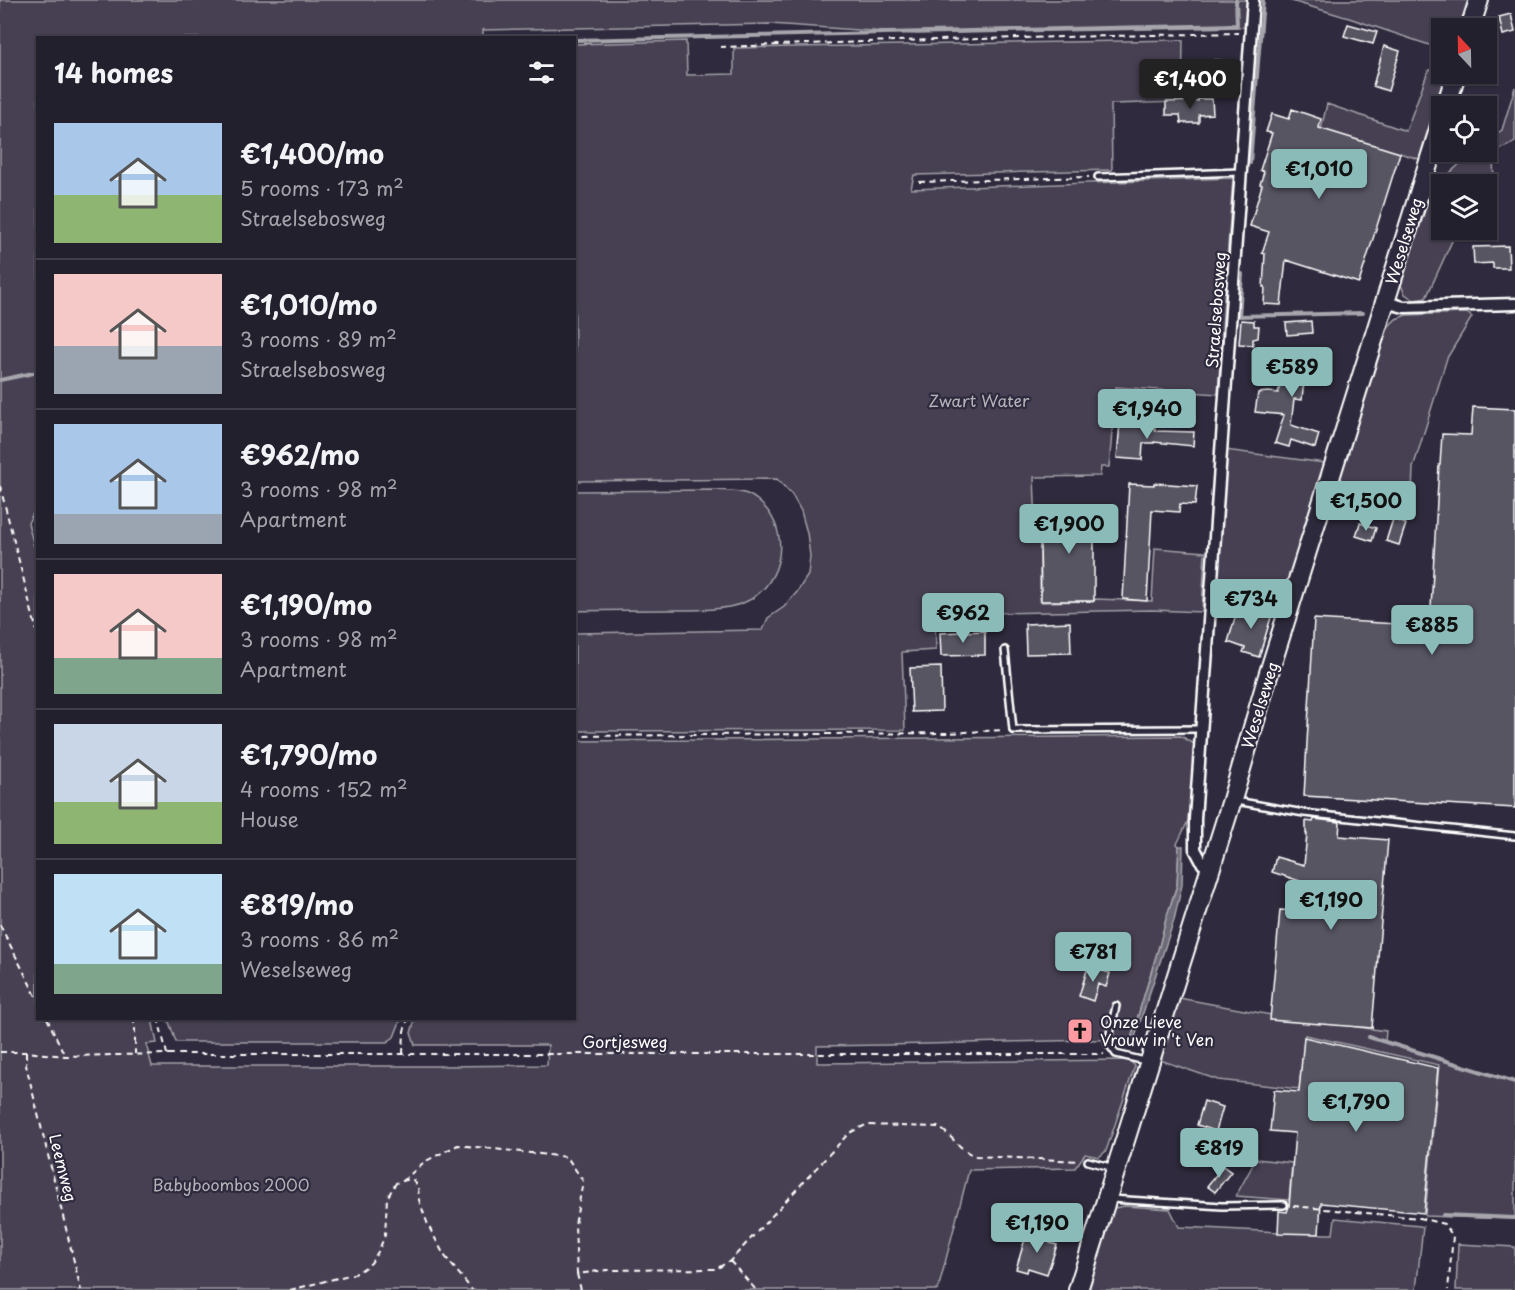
<!DOCTYPE html>
<meta charset="utf-8">
<style>
:root{--surface:#23202e;--page:#2b2836;--text:#f1f3f6;--muted:#a3a3aa;--line:#403e4a;--accent:#8bbbb9}
body{margin:0;font-family:"Playpen Sans",sans-serif;background:var(--page);color:var(--text);height:100vh;display:flex;flex-direction:column;font-size:22px;white-space:nowrap}
*{box-sizing:border-box;margin:0}
p{font-size:20px;color:var(--muted)}
.icon{flex:none;width:33px;height:33px;fill:none;stroke:currentColor;stroke-width:2;stroke-linecap:round;stroke-linejoin:round}
.map{position:relative;flex:1;overflow:hidden}
.side{position:absolute;left:36px;top:36px;width:540px;height:984px;display:flex;flex-direction:column;background:var(--surface);border-radius:0px;box-shadow:0 2px 4px #0004,0 0 0 2px var(--line)}
.side>*{flex:none}
.needle{width:39px;rotate:338deg}
.fabs{position:absolute;left:1431px;top:18px;display:grid;gap:12px}
.fabs a{display:grid;place-items:center;width:66px;height:66px;border-radius:0px;background:var(--surface);box-shadow:0 2px 4px #0004,0 0 0 2px var(--line);font-size:30px}
.price{position:absolute;translate:-50% -51px;padding:0 14px;border-radius:6px;background:var(--accent);color:#111;font-size:20px;line-height:39px;filter:drop-shadow(0 2px 3px #0008)}
.price::after{content:'';position:absolute;left:50%;top:36px;width:18px;height:14px;margin-left:-9px;background:inherit;clip-path:polygon(0 0,100% 0,50% 100%)}
.price.current{background:#222;color:#fff}
ul{padding:0;list-style:none}
li{display:flex;align-items:center;gap:18px;height:150px;padding:0 18px}
li+li{border-top:2px solid var(--line)}
li span{display:grid;place-items:center;flex:none;width:168px;height:120px;border-radius:0px;color:#555}
li>.icon{margin-inline-start:auto}
span .icon{width:72px;height:72px;fill:#fffc;stroke-width:1}
li b{font-size:26px}
h2{display:flex;justify-content:space-between;align-items:center;height:72px;padding:0 18px;font-size:26px}
.map>svg:first-child{display:block}
</style>
<div class="map">
<svg width="1515" height="1290" viewBox="0 0 1515 1290">
<rect width="100%" height="100%" fill="#2f2a3d"/>
<filter id="ink" filterUnits="userSpaceOnUse"><feTurbulence type="fractalNoise" baseFrequency=".0167" numOctaves="2"/><feDisplacementMap in="SourceGraphic" scale="12" xChannelSelector="R" yChannelSelector="G"/><feConvolveMatrix kernelMatrix="1 2 1 2 8 2 1 2 1" color-interpolation-filters="sRGB"/></filter>
<g filter="url(#ink)">
<!-- green -->
<path fill="#464152" stroke="#a2a0a8" stroke-width="1.5" d="M0,0H1247L1245,27L917,34L770,24L483,30V38H38V504L28,523L38,562V1018L152,1019L157,1043L146,1044L152,1066H441L547,1065L548,1045H415L411,1033L415,1019L574,1018L575,741L1181,736L1196,745L1189,819L1177,844L1179,846L1177,885L1166,919L1160,943L1131,1039L887,1045L817,1046V1063L1129,1060L1135,1066L1106,1151L1099,1157L1085,1154L1075,1168L969,1170L938,1290H0Z
M1288,0H1468L1459,28H1442L1441,49L1349,18Z
M1183,40L1182,102L1111,104L1112,170L914,175L911,189L1233,178L1223,314L1218,394L1116,387L1109,467H1101L1100,476L1034,477L1036,526L1040,539V602L1094,601L1095,599L1152,601L1155,548L1205,552L1202,612L1152,610L935,614L936,650L902,652L905,730L575,731V633L763,630L768,618L784,607L797,592L808,575L810,556L807,533L801,511L792,495L777,479L575,481L574,44L686,41L687,75L734,74V48Z
M1436,67L1441,68L1442,74H1445L1419,159L1321,129L1327,104L1406,131L1428,71Z
M1515,87V142L1493,153L1494,190L1487,198L1486,184H1442V230H1457L1426,298L1414,300L1405,294L1401,285L1432,189L1473,152H1486L1487,140L1502,130Z
M1467,313L1472,317L1447,358L1413,468L1411,517L1335,495L1388,327L1396,319L1406,315Z
M1225,450L1325,463L1282,600L1276,605L1274,616L1216,596Z
M715,490C725,491 738,490 747,494C755,497 763,505 768,511C791,542 779,588 743,603C723,611 692,610 671,610C639,610 607,610 575,611V491Z
M1179,998L1271,1015L1386,1031L1385,1042L1515,1083V1219L1425,1216L1439,1065L1305,1035L1299,1089L1218,1080L1160,1060Z
M168,1019V1018L401,1019L394,1037L387,1042H176Z
M1256,1159L1292,1163L1289,1200L1236,1196Z
M1125,1206L1170,1209L1179,1227C1231,1229 1282,1233 1333,1234L1335,1218L1420,1226L1423,1227L1416,1290H1089L1114,1208Z
M1458,1244L1515,1247V1290H1456Z"/>
<!-- water -->
<path fill="#6d6a77" stroke="#a7a6ad" stroke-width="1.5" d="M1179,846H1183L1182,885L1174,920L1134,1040L1131,1039L1160,943L1166,919L1177,885Z"/>
<g fill="none" stroke-linecap="round" stroke-linejoin="round">
<!-- stream -->
<path stroke="#a7a6ad" stroke-width="4" d="M574,40L1237,25L1236,0
M1250,163L1263,0
M1242,274L1239,316L1363,313
M0,380L38,372
M1369,1037L1515,1082
M1443,1215L1515,1218"/>
</g>
<!-- building -->
<path fill="#595564" stroke="#fff" stroke-width="1.5" d="M1511,14L1515,32L1503,35L1499,17Z
M1348,24L1377,32L1373,44L1344,36Z
M1384,46L1400,51L1388,91L1373,86Z
M1214,60L1228,61L1226,78L1213,77Z
M1198,99H1212L1213,114L1199,115V123H1181L1180,115H1166V102L1198,101Z
M1292,109L1321,119L1319,128L1400,153L1359,283L1286,260L1281,305L1264,304L1265,287H1263L1265,254L1262,253L1269,232L1250,226L1262,185L1260,184L1264,172L1260,170L1272,133L1266,132L1272,114L1289,119Z
M1508,246L1509,268H1493V263L1474,264L1473,247Z
M1241,320L1254,321V326H1259L1258,338L1253,339V345L1239,344Z
M1311,321L1312,333L1287,335L1286,323Z
M1301,349L1328,358L1322,376L1308,372L1303,389L1302,400L1294,399L1291,425L1319,434L1315,448L1291,440L1289,447L1275,443L1284,415L1255,412L1258,393L1268,392L1278,393L1287,362L1297,365Z
M1473,407L1515,409V808L1304,796L1314,619L1430,626L1439,465H1440L1442,434L1471,435Z
M1120,423L1155,428V431L1194,432L1193,446L1154,442V443H1143L1142,460L1117,458Z
M1154,483L1197,486L1195,505L1180,504L1179,512L1152,510L1147,601L1123,599L1129,484L1154,485Z
M1094,506V515H1102V527H1094V601H1041L1040,539L1051,538V507Z
M1393,519L1406,524L1399,545L1386,541Z
M1360,523L1376,528L1372,541L1356,536Z
M1258,607L1273,611L1259,657L1243,652L1245,648L1228,642L1237,611L1248,615L1250,610L1256,612Z
M1070,622L1071,653L1026,654L1025,624Z
M985,631V655L941,656L940,633Z
M941,667L942,711L912,712L910,668Z
M1314,819L1340,822L1339,836L1388,840L1372,1028L1270,1020L1280,910L1300,911L1303,882L1272,872L1276,857L1304,865L1307,834H1306V821L1313,822Z
M1088,967L1110,973L1106,987L1098,984L1093,1001L1079,996Z
M1304,1037L1438,1068L1424,1213L1321,1203L1319,1234L1278,1233L1279,1211L1287,1212L1289,1206L1295,1133L1270,1131L1274,1090L1299,1092Z
M1204,1101L1223,1107L1216,1131L1197,1125Z
M1223,1166L1231,1172L1215,1192L1207,1186Z
M1031,1233L1051,1239L1050,1243L1057,1245L1047,1274L1028,1268L1027,1272L1016,1269L1025,1239L1028,1240Z"/>
<g fill="none" stroke-linecap="round" stroke-linejoin="round">
<!-- service casing -->
<g stroke="#fff" stroke-width="10">
<path id="service" d="M1098,177L1241,172
M1005,650L1013,730L1201,729
M1236,801L1304,813L1515,836
M1116,1006L1108,1043L1116,1054L1145,1061
M1088,1161L1114,1168
M1111,1199L1222,1206L1284,1205"/>
</g>
<!-- minor casing -->
<g stroke="#fff" stroke-width="15">
<path id="minor" d="M1385,302L1404,307L1515,304
M1211,866L1203,864L1195,849V819L1253,0"/>
</g>
<!-- primary casing -->
<g stroke="#fff" stroke-width="22">
<path id="primary" d="M1470,28L1479,0
M1446,106L1456,74
M1078,1290L1232,800L1267,679L1442,120"/>
</g>
<!-- path -->
<path stroke="#fff" stroke-width="2" stroke-dasharray="6 4.5" stroke-linecap="butt" d="M720,47L895,41L1238,33
M919,182L1089,177
M0,486L38,636
M574,736L947,733L1004,730
M0,925L38,1000
M47,1018L65,1056
M133,1018L135,1027V1054
M158,1018L167,1054
M0,1052H26L65,1056L167,1054H1104
M26,1052V1065L81,1290
M403,1054L404,1031L408,1018
M403,1181L424,1162L458,1145L567,1157L583,1181L575,1225L577,1274L607,1270L716,1269L730,1261L849,1133L866,1125L938,1127C952,1135 960,1151 976,1156L1079,1161
M1293,1206L1419,1218L1444,1224L1453,1236L1448,1290
M730,1261L756,1290
M577,1274L581,1290
M290,1290L357,1273L371,1263L379,1250L385,1235L387,1198L396,1183L406,1180H413L418,1186L419,1200L428,1225L444,1255L472,1290"/>
<!-- service -->
<use href="#service" stroke="#2f2a3d" stroke-width="5"/>
<!-- minor -->
<use href="#minor" stroke="#2f2a3d" stroke-width="10"/>
<!-- primary -->
<use href="#primary" stroke="#2f2a3d" stroke-width="18"/>
</g>
</g>
<!-- icons -->
<defs>
<g id="church-square" transform="scale(1.35)"><rect x="-9" y="-9" width="18" height="18" rx="4" fill="#ff9aa2" stroke="#2f2a3d"/><path d="M-1.2-6h2.4v3.5h3.3v2.4h-3.3V6h-2.4V-.1h-3.3v-2.4h3.3Z" fill="#111"/></g>
</defs>
<g fill-rule="evenodd">
<use href="#church-square" x="1080" y="1031"/>
</g>
<g text-anchor="middle" stroke-width="4.5" stroke-linejoin="round" paint-order="stroke">
<!-- street labels -->
<g font-size="16" fill="#fff" stroke="#2f2a3d">
<text transform="translate(1404 241) rotate(-73)" y="6">Weselseweg</text>
<text transform="translate(1216 310) rotate(-86)" y="6">Straelsebosweg</text>
<text transform="translate(1260 705) rotate(-73)" y="6">Weselseweg</text>
<text x="625" y="1048">Gortjesweg</text>
<text transform="translate(63 1168) rotate(76)" y="6">Leemweg</text>
</g>
<!-- park labels -->
<g font-size="16" fill="#b5b3ba" stroke="#2f2a3d">
<text x="979" y="407">Zwart Water</text>
<text x="231" y="1191">Babyboombos 2000</text>
</g>
<!-- poi labels -->
<g font-size="16" fill="#fff" stroke="#2f2a3d" text-anchor="start">
<text x="1100" y="1028">Onze Lieve<tspan x="1100" dy="18">Vrouw in 't Ven</tspan></text>
</g>
</g>
</svg>
<div class="fabs">
<a><svg class="needle" viewBox="-14 -14 28 28"><path d="M0-13l5 13h-10z" fill="#e53935"/><path d="M0 13l5-13h-10z" fill="#a3a3aa"/></svg></a>
<a><svg class="icon" aria-label="locate" viewBox="0 0 24 24"><circle cx="12" cy="12" r="6"/><path d="M12 2v4M12 18v4M2 12h4M18 12h4"/></svg></a>
<a><svg class="icon" aria-label="layers" viewBox="0 0 24 24"><path d="M12 4l9 5-9 5-9-5zM3 14l9 5 9-5"/></svg></a>
</div>
<b class="price current" style="left:1190px;top:110px">€1,400</b>
<b class="price" style="left:1319px;top:200px">€1,010</b>
<b class="price" style="left:1292px;top:398px">€589</b>
<b class="price" style="left:1147px;top:440px">€1,940</b>
<b class="price" style="left:1366px;top:532px">€1,500</b>
<b class="price" style="left:1069px;top:555px">€1,900</b>
<b class="price" style="left:1251px;top:630px">€734</b>
<b class="price" style="left:963px;top:644px">€962</b>
<b class="price" style="left:1432px;top:656px">€885</b>
<b class="price" style="left:1331px;top:931px">€1,190</b>
<b class="price" style="left:1093px;top:983px">€781</b>
<b class="price" style="left:1356px;top:1133px">€1,790</b>
<b class="price" style="left:1219px;top:1179px">€819</b>
<b class="price" style="left:1037px;top:1254px">€1,190</b>
<section class="side">
<h2>14 homes<svg class="icon" aria-label="filters" viewBox="0 0 24 24"><path d="M4 7h16M4 17h16"/><circle cx="9" cy="7" r="2"/><circle cx="15" cy="17" r="2"/></svg></h2>
<ul>
<li><span style="background:linear-gradient(#a9c7e8 60%,#8fb573 0)"><svg class="icon" aria-label="home" viewBox="0 0 24 24"><path d="M3 11l9-7 9 7M6 9v11h12V9"/></svg></span><div><b>€1,400/mo</b><p>5 rooms · 173 m²</p><p>Straelsebosweg</p></div></li>
<li><span style="background:linear-gradient(#f6c9c9 60%,#9aa5b1 0)"><svg class="icon" aria-label="home" viewBox="0 0 24 24"><path d="M3 11l9-7 9 7M6 9v11h12V9"/></svg></span><div><b>€1,010/mo</b><p>3 rooms · 89 m²</p><p>Straelsebosweg</p></div></li>
<li><span style="background:linear-gradient(#a9c7e8 75%,#9aa5b1 0)"><svg class="icon" aria-label="home" viewBox="0 0 24 24"><path d="M3 11l9-7 9 7M6 9v11h12V9"/></svg></span><div><b>€962/mo</b><p>3 rooms · 98 m²</p><p>Apartment</p></div></li>
<li><span style="background:linear-gradient(#f6c9c9 70%,#7fa58c 0)"><svg class="icon" aria-label="home" viewBox="0 0 24 24"><path d="M3 11l9-7 9 7M6 9v11h12V9"/></svg></span><div><b>€1,190/mo</b><p>3 rooms · 98 m²</p><p>Apartment</p></div></li>
<li><span style="background:linear-gradient(#c9d6e8 65%,#8fb573 0)"><svg class="icon" aria-label="home" viewBox="0 0 24 24"><path d="M3 11l9-7 9 7M6 9v11h12V9"/></svg></span><div><b>€1,790/mo</b><p>4 rooms · 152 m²</p><p>House</p></div></li>
<li><span style="background:linear-gradient(#bfe0f5 75%,#7fa58c 0)"><svg class="icon" aria-label="home" viewBox="0 0 24 24"><path d="M3 11l9-7 9 7M6 9v11h12V9"/></svg></span><div><b>€819/mo</b><p>3 rooms · 86 m²</p><p>Weselseweg</p></div></li>
</ul>
</section>
</div>
